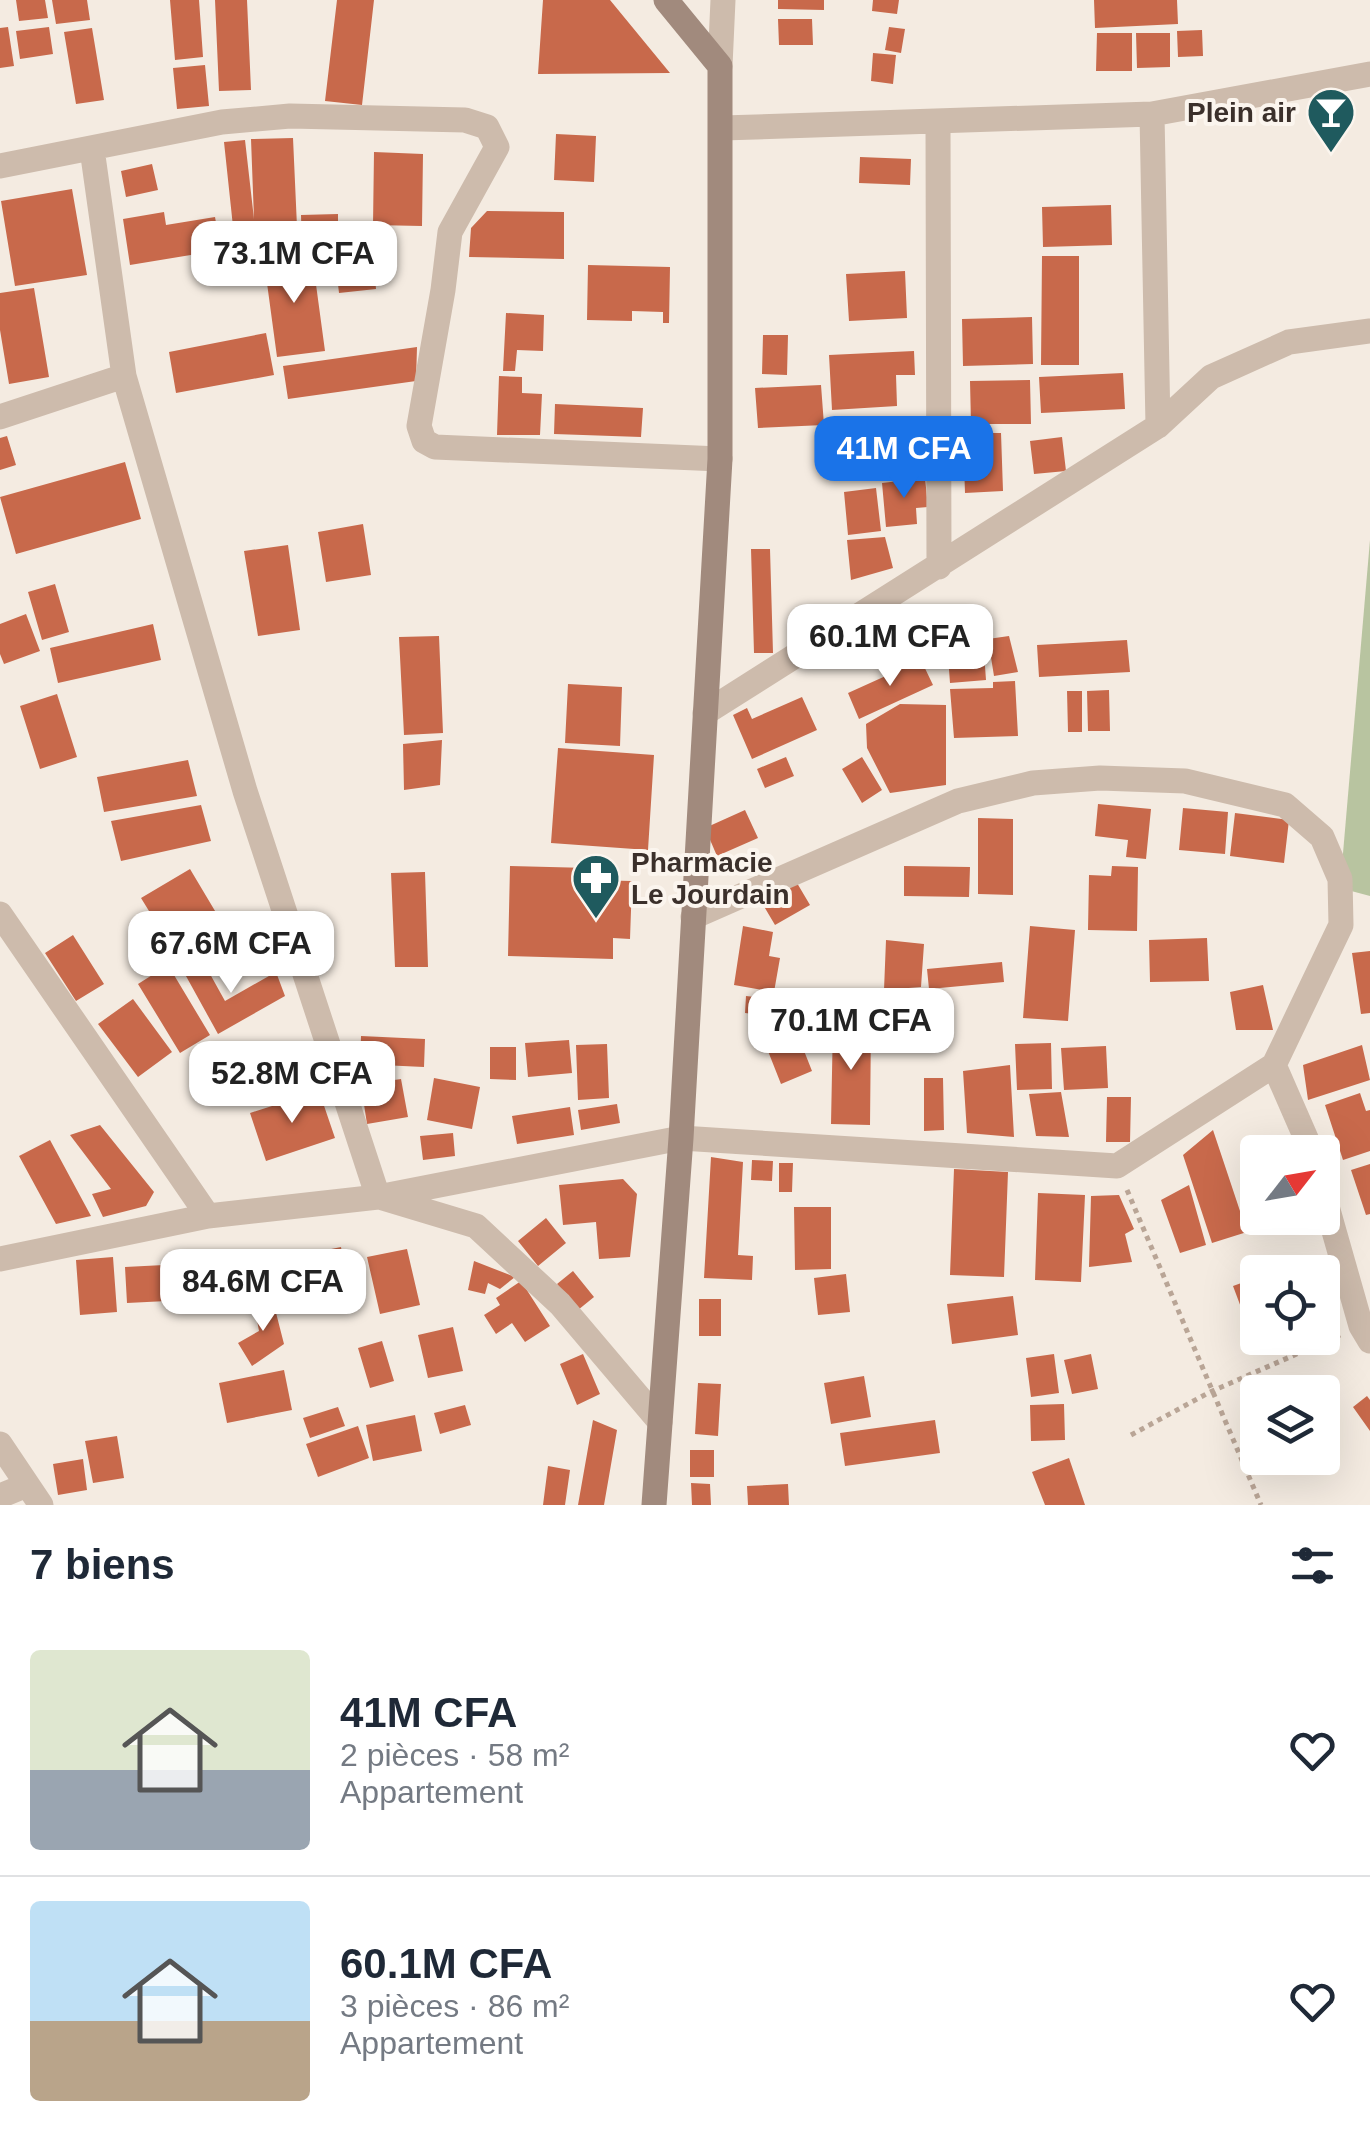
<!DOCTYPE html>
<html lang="fr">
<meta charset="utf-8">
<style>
:root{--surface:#fff;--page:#f6f6f7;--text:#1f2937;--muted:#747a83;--line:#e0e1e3;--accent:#1a73e8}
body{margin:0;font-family:Helvetica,sans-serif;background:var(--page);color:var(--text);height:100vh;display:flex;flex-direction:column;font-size:38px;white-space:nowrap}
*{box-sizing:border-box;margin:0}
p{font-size:32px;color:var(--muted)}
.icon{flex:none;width:55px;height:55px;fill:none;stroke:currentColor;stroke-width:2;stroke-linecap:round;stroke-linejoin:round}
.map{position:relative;height:1505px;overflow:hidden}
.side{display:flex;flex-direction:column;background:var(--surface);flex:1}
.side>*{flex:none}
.needle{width:65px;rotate:59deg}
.tools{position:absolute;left:1240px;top:1135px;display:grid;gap:20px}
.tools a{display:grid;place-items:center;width:100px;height:100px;border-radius:10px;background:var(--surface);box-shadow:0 10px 40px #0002;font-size:50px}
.price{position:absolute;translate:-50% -85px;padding:0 22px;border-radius:20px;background:#fff;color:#222;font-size:32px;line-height:65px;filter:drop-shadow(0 2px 5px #0008)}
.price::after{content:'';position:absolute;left:50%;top:60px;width:30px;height:22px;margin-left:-15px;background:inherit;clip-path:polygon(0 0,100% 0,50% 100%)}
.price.current{background:var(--accent);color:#fff}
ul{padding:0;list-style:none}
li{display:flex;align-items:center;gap:30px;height:250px;padding:0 30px}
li+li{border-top:2px solid var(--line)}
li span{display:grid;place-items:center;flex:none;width:280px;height:200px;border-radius:10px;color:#555}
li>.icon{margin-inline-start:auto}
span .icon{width:120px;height:120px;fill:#fffc;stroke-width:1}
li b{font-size:42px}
h2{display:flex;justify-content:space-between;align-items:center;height:120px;padding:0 30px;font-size:42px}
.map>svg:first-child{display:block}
</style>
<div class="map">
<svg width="1370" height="1505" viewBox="0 0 1370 1505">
<rect width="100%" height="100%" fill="#f4ebe1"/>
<!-- green -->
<path fill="#b8c4a0" d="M1370,540V896L1340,888Z"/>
<!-- building -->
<path fill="#c8694b" d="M16,0H45L48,18L19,21Z
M52,0H87L90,20L56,24Z
M170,0H199L203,57L175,60Z
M215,0H247L251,90L219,91Z
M337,0H374L362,105L325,101Z
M543,0H610L670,73L538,74Z
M778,0H824V10L778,9Z
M873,0H899L897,14L872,11Z
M1094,0H1177L1178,24L1095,28Z
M778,19H812L813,45H779Z
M8,27L14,66L0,68V28Z
M49,27L53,54L20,59L16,31Z
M889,27L905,29L901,53L885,50Z
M92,28L104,100L76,104L64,32Z
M1202,30L1203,56L1178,57L1177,31Z
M1097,33H1132V71H1096Z
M1136,33H1170V67L1137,68Z
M873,53L896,55L893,84L871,81Z
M205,65L209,106L177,109L173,68Z
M556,134L596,136L594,182L554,180Z
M293,138L298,249L256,250V233L234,236L224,142L245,140L254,219L251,139Z
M374,152L423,154L422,226L373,225Z
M860,157L911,159L910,185L859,183Z
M152,164L158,190L126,197L121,171Z
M72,189L87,275L15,286L1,201Z
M1111,205L1112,245L1043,247L1042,207Z
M487,211L564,212V259L469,257L471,228Z
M164,212L166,225L215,217L221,250L130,265L123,219Z
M338,214V249L302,250L301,215Z
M373,254L376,289L339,293L335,258Z
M312,255L325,351L277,357L264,261Z
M1042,256H1079V365H1041Z
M588,265L670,267L669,323H663V312L632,311V321L587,320Z
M905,271L907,318L849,321L846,274Z
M34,288L49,377L9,384L0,330V293Z
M506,313L544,315L543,351L517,350L515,371H503Z
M1032,317L1033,364L963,366L962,319Z
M266,333L274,375L176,393L169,352Z
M763,335H788L787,375L762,374Z
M417,347L416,381L288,399L283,366Z
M914,351L915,375H896L897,406L832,410L829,355Z
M1123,373L1125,409L1041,413L1039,377Z
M499,376L522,377V393L542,394L540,435H497Z
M1030,380L1031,424H971L970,381Z
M821,385L824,425L758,428L755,388Z
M555,404L643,408L641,437L554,434Z
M963,433H1001L1003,491L965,493Z
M882,435L884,477L841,479L839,436Z
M7,436L16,465L0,470V438Z
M1062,437L1066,471L1034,474L1030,441Z
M125,462L141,519L16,554L0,497Z
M925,478L928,507L916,508L917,524L886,527L882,483Z
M876,488L881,531L848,535L844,492Z
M363,524L371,575L326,582L318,532Z
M885,537L893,568L851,580L847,540Z
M288,545L300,630L258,636L244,551Z
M751,549H770L773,653H754Z
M55,584L69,632L42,640L28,592Z
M928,608L944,641L899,662L884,629Z
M26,614L40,651L4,664L0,654V624Z
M153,624L161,660L58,683L50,648Z
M439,636L443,733L404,735L399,637Z
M1009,636L1018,672L994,676L988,639Z
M983,639L986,680L950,683L947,642Z
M1127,640L1130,672L1039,677L1037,645Z
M921,660L933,685L859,719L848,693Z
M1015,681L1018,736L954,738L950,689L993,688V682Z
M568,684L622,687L620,746L565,743Z
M1109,690L1110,731H1088L1087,691Z
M1067,691H1082V732H1068Z
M57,694L77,757L40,769L20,706Z
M802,697L817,730L752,759L733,715L747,708L752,719Z
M900,704L946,705V785L890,793L867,748L866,724Z
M442,740L440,785L404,790L403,744Z
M558,748L654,755L648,850L551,843Z
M786,757L794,776L765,788L757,769Z
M862,757L882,790L862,803L842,769Z
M188,760L197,796L104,812L97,777Z
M1098,804L1151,809L1146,859L1126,857L1128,840L1095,836Z
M201,805L211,841L121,861L111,821Z
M1183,808L1228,812L1225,854L1179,850Z
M745,810L758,838L717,856L705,828Z
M1235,813L1289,820L1284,863L1230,856Z
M978,818L1013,819V895L978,894Z
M510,866L589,868L588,880L632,881L630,939L613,938V959L508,956Z
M904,866L970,867L969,897L904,896Z
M1112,866L1138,867L1137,931L1088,930L1089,875L1111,876Z
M190,869L221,921L173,950L141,898Z
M425,872L428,967H395L391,873Z
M797,883L810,905L775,925L762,903Z
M743,926L773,932L769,956L780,958L774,992L734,985Z
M1030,926L1075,930L1068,1021L1023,1018Z
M73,935L104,984L76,1001L45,953Z
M1207,938L1209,981L1150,982L1149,940Z
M886,940L924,944L921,987L884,990Z
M1370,951V1013L1361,1014L1352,953Z
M200,956L225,1001L276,972L285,996L218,1034L181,967Z
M1002,962L1004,982L929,989L927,969Z
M168,965L210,1035L180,1053L138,984Z
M1263,985L1273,1030H1236L1230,992Z
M746,996L783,1000L780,1033L760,1031L762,1015L745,1013Z
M133,999L172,1052L138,1077L98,1024Z
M833,1022H871L870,1125L831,1124Z
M797,1033L812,1071L781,1084L766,1046Z
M361,1036L425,1039L424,1067L360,1064Z
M569,1040L572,1073L528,1077L525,1043Z
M1051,1043L1052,1089L1017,1090L1015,1044Z
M607,1044L609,1098L578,1100L576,1045Z
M1362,1045L1370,1080L1308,1100L1303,1065Z
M1106,1046L1108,1088L1064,1090L1061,1048Z
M490,1047H516V1080L490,1079Z
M1010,1065L1014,1137L967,1133L963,1071Z
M434,1078L480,1087L472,1129L427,1120Z
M924,1078H943L944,1130L924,1131Z
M401,1079L408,1117L367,1124L361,1085Z
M319,1091L335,1138L266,1161L250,1113Z
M1061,1092L1069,1137L1036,1136L1029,1094Z
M1360,1093L1366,1111L1370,1110V1151L1343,1160L1325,1105Z
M1107,1097H1131L1130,1142H1106Z
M617,1104L620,1123L581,1130L578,1110Z
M570,1107L574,1135L517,1144L512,1116Z
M100,1125L154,1192L146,1206L103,1217L92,1194L111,1189L70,1135Z
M1213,1130L1247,1232L1212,1243L1183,1155Z
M453,1133L455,1156L423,1160L420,1136Z
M50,1140L91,1216L56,1224L19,1156Z
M711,1157L743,1162L738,1255L753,1256L752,1280L704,1278Z
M752,1160L773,1161L772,1181L751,1180Z
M779,1163H793L792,1192H779Z
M1370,1164V1214L1366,1215L1351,1170Z
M954,1169L1008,1172L1004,1277L950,1275Z
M623,1179L637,1194L630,1257L599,1259L596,1222L563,1225L559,1185Z
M1189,1185L1206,1245L1180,1253L1161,1200Z
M1038,1193L1085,1195L1081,1282L1035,1280Z
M1119,1195L1134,1229L1125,1234L1132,1262L1089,1267L1091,1196Z
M794,1207H831V1269L795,1270Z
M546,1218L566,1243L538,1266L518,1241Z
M341,1247L344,1265L310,1273L307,1254Z
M407,1249L420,1305L380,1314L367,1257Z
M113,1257L117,1312L80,1315L76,1260Z
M474,1261L515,1277L500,1289L488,1283L485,1294L468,1290Z
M1323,1264L1340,1316L1322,1322V1272H1300Z
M164,1265L167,1301L127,1303L125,1267Z
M573,1271L594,1297L578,1310L557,1284Z
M846,1274L850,1312L818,1315L814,1278Z
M1258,1277V1340L1254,1342L1233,1286Z
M521,1281L550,1326L525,1342L512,1323L496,1334L484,1315L500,1305L496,1298Z
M1013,1296L1018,1335L952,1344L947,1304Z
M699,1299H721V1336H699Z
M273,1301L284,1344L252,1366L238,1343L259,1331L254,1304Z
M453,1327L463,1371L428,1378L418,1335Z
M382,1341L394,1381L370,1388L358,1348Z
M583,1354L600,1394L577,1405L560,1364Z
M1054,1354L1059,1393L1031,1397L1026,1358Z
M1091,1354L1098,1389L1072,1394L1064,1360Z
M284,1370L292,1410L227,1423L219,1383Z
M864,1376L871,1417L831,1424L824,1383Z
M698,1383L721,1384L718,1436L695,1434Z
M1367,1396L1370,1400V1431L1353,1407Z
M1064,1404L1065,1440L1031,1441L1030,1405Z
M465,1405L471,1425L440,1434L434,1413Z
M338,1407L345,1426L310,1438L303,1418Z
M415,1415L422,1451L373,1461L366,1425Z
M593,1420L617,1430L604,1505H578Z
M935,1420L940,1453L845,1466L840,1433Z
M358,1426L369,1458L318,1477L306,1444Z
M117,1436L124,1478L93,1483L85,1441Z
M690,1450H714V1477H690Z
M1069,1458L1085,1505H1045L1032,1472Z
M83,1459L87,1490L58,1495L53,1464Z
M548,1466L570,1470L565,1505H543Z
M691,1483L710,1484L711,1505H692Z
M788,1484L789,1505H748L747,1486Z"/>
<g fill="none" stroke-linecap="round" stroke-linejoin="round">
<!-- path -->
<path stroke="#b9a596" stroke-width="5" stroke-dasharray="5 5" stroke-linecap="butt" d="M1127,1190L1261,1505
M1131,1435L1210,1392L1340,1335"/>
<!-- street -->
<path stroke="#cdbbac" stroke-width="25" d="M720,66L723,0
M1152,114L1158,426
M938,121L939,567
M722,128L1152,114L1370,74
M92,149L124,376L245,791L378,1197
M0,166L222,122L290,116L465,120L487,127L497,147L450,232L443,290L419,426L424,441L435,447L720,459
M0,417L124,376
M705,713L1158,426L1211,377L1289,342L1370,331
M0,914L208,1216
M1274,1065L1312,1152
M1322,1189L1361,1326L1370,1341
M383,1198L476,1226L560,1304L660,1422
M0,1259L208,1216L378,1197L681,1138L1117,1166L1274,1065L1341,925L1340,879L1322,837L1285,805L1185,781L1100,778L1033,783L958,801L693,917
M0,1444L41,1505
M0,1496L27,1485"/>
<!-- secondary -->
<path stroke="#a18a7d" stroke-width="25" d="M654,1505L681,1138L720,459V66L666,0"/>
</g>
<!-- icons -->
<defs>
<g id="bar-pin" transform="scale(2.5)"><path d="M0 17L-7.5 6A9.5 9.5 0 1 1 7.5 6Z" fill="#1f5a5e" stroke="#fbf5ee"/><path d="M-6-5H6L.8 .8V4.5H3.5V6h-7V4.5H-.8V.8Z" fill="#fff"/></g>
<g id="pharmacy-pin" transform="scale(2.5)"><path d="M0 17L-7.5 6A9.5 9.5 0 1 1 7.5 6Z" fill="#1f5a5e" stroke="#fbf5ee"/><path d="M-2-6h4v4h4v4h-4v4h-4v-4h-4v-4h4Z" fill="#fff"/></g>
</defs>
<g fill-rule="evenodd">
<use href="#bar-pin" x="1331" y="112"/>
<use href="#pharmacy-pin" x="596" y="878"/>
</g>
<g text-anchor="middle" stroke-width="8" stroke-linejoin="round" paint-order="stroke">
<!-- poi labels -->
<g font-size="28" font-weight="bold" fill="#3b302b" stroke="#fbf5ee" text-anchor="end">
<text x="1296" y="122">Plein air</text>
<text x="631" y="872" text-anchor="start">Pharmacie<tspan x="631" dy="32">Le Jourdain</tspan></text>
</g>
</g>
</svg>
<div class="tools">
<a><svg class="needle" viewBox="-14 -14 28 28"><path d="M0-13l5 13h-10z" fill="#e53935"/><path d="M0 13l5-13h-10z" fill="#747a83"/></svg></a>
<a><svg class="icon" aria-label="locate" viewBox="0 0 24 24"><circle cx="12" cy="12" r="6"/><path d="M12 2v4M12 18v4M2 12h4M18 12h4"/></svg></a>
<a><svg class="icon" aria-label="layers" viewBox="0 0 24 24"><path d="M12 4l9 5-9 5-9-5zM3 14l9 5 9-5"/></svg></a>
</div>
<b class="price" style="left:294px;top:306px">73.1M CFA</b>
<b class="price current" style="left:904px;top:501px">41M CFA</b>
<b class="price" style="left:890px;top:689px">60.1M CFA</b>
<b class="price" style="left:231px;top:996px">67.6M CFA</b>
<b class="price" style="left:851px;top:1073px">70.1M CFA</b>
<b class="price" style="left:292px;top:1126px">52.8M CFA</b>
<b class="price" style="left:263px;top:1334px">84.6M CFA</b>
</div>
<section class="side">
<h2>7 biens<svg class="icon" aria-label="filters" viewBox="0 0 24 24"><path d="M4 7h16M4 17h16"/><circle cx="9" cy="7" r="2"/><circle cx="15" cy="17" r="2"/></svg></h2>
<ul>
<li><span style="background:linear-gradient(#dfe7d0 60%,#9aa5b1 0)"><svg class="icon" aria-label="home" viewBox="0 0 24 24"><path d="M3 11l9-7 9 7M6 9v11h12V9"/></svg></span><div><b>41M CFA</b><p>2 pièces · 58 m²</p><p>Appartement</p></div><svg class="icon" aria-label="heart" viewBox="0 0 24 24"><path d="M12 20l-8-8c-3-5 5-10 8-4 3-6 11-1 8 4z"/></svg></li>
<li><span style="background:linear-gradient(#bfe0f5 60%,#b9a48a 0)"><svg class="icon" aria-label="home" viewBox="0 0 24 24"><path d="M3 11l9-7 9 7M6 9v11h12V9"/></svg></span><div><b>60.1M CFA</b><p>3 pièces · 86 m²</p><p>Appartement</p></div><svg class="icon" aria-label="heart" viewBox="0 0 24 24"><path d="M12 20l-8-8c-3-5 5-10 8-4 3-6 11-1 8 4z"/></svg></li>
</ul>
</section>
